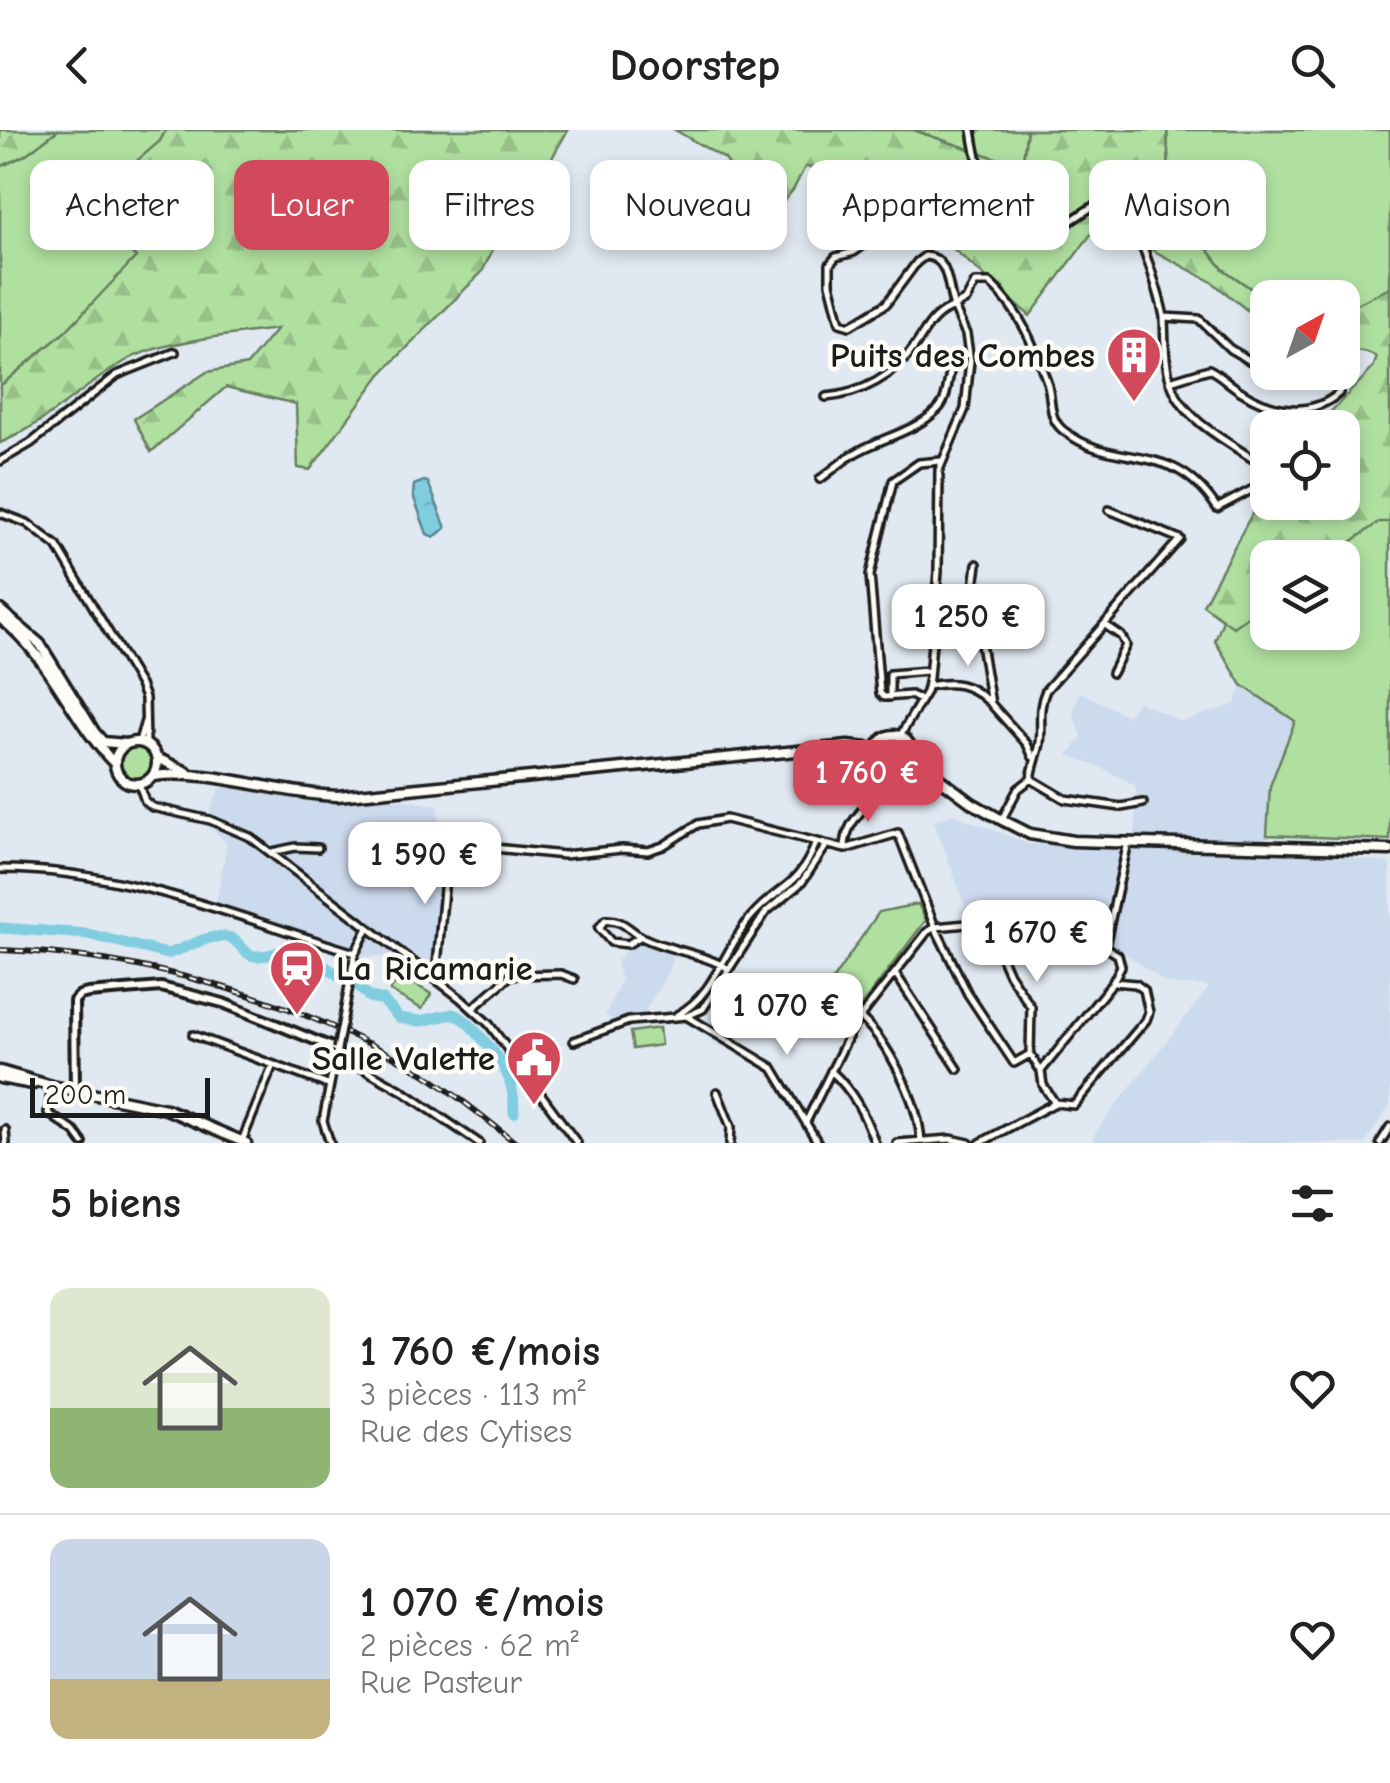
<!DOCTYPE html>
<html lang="fr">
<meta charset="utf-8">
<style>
:root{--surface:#fff;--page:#f2f2f2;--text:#222;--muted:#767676;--line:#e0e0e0;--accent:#d1495b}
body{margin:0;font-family:"Comic Neue",sans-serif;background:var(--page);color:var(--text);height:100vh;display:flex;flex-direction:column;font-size:38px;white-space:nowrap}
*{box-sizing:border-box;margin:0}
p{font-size:32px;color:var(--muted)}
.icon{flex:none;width:55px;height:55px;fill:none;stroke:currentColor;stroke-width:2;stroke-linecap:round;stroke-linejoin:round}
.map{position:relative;height:1013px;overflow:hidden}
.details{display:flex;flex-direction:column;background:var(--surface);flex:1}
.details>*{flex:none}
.guide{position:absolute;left:30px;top:30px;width:1330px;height:90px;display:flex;gap:20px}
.needle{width:65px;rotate:40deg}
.tools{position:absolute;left:1250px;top:150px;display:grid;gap:20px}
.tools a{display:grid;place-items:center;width:110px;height:110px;border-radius:20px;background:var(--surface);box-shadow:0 5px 15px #0003;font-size:50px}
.scale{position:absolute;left:30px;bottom:25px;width:180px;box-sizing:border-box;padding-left:10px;border:5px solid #1c1c1c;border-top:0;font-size:28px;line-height:35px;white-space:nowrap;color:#1c1c1c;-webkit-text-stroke:8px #fdfcf7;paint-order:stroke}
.price{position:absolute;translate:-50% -85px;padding:0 22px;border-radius:20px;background:#fff;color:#222;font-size:32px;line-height:65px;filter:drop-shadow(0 2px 5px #0008)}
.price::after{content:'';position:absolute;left:50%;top:60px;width:30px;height:22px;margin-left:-15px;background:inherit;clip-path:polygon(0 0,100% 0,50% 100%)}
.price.selected{background:var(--accent);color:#fff}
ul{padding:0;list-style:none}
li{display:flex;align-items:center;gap:30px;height:250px;padding:0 50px}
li+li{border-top:2px solid var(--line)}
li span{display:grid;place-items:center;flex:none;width:280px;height:200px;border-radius:20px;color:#555}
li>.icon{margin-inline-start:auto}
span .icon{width:120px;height:120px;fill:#fffc;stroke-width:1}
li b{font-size:42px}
h2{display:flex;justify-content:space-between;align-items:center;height:120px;padding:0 50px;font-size:42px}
.tag{padding:0 35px;border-radius:20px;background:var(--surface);box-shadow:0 5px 15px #0003;font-size:35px;line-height:90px}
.tag.selected{background:var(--accent);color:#fff}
header{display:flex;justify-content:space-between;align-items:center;height:130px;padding:0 50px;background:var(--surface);font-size:45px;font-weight:600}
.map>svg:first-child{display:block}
</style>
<header><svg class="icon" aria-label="back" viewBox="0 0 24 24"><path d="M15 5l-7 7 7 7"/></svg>Doorstep<svg class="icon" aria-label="search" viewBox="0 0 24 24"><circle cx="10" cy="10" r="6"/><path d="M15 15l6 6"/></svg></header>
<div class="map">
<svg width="1390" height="1013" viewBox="0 0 1390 1013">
<defs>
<pattern id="forest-firs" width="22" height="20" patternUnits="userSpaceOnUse" patternTransform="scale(2.5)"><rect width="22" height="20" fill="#b0e0a0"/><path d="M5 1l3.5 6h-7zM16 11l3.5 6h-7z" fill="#97c089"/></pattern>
<pattern id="water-ripples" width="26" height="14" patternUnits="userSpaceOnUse" patternTransform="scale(2.5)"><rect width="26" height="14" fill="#81cde0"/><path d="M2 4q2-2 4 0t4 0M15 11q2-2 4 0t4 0" fill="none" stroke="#6fafc0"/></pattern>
</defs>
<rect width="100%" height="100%" fill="#e0e8f1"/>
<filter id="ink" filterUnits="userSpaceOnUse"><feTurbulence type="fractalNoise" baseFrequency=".01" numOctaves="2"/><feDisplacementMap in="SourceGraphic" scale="20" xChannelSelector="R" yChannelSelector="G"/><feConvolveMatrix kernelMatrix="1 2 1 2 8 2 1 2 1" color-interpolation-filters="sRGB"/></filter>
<g filter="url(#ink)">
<!-- built -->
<path fill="#ccdaed" d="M1242,555L1295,591L1270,656L1265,723L1330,725L1390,733V975L1365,1013H1092L1096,1001L1210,856L1167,854L1095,801L1013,783L971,792L934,691L953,684L1028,714L1135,720L1136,656L1102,638L1068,625L1082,607L1073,582L1080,562L1128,586L1138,571L1182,592L1235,574Z
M255,650L438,675L443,728L433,828L414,840L395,827L336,826L328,820L214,782L227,714L206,692L219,659Z
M644,811L659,816L673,827L670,839L643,885L612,890L605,885L621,850L616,832L631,815Z"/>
<!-- green -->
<path fill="#b0e0a0" stroke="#667e5e" stroke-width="2.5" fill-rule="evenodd" d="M58,0H166L160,11L137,127L65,202L0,256V37L25,25Z
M913,0H1027L1022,37Z
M1167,0H1390V158L1343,181L1342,168H1268L1267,170L1223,139L1170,70Z
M1390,239V710L1267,705L1270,656L1295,591L1242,555L1215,511L1257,402L1342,372V298ZM1268,428H1342V502H1268Z
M118 633a18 18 0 1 1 36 0a18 18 0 1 1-36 0Z
M918,774L926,790L858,880L849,884L826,871L822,865L879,782Z
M400,845L431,864L422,879L390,861Z
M659,898L661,915L633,919L630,902Z"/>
<!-- forest -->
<path fill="url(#forest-firs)" stroke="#667e5e" stroke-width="2.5" d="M0,0H58L25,25L0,37Z
M166,0H568L549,33L533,36L482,142L381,244L310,340L298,338L296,274L226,257L151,322L134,289L207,242L247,235L277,199C239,204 164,211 131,228C84,253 52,291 0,313V256L65,202L136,127L76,83L160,11Z
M675,0H913L1022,37L1027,0H1167L1170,70L1223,139L1267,170V196L1212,152L1100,92L1030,186L861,38L805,37L793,60L766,91L725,29Z
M1390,158V392H1379L1330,427L1268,428L1267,473L1233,497L1203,475L1267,356L1268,372H1342V298L1316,297L1373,238L1377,227L1365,222L1343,221V181Z"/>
<!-- water -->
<path fill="url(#water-ripples)" stroke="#598692" stroke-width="2.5" d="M424,351L428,352L446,398L434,407L427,404L413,365L414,355Z"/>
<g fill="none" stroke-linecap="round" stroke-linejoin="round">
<!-- river -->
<path stroke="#81cde0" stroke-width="11" d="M0,798L88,804L167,824C186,819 206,804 227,807C241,809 243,828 259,826C267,826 275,823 283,821L299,831C320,827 328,841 345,849
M354,851L369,867L383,870L399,888L420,891L453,884C465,888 470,895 478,904C501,929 515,948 514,983"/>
<!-- minor casing -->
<g stroke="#1c1c1c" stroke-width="12">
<path id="minor" d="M972,0C974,13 976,26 980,38C986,53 1019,97 1034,102C1041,105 1050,102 1056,99C1073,93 1094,70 1111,71C1134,73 1160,166 1164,187
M1268,241L1230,219L1199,189L1164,187C1165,210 1164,237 1173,258C1188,296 1237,315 1268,340
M1170,251L1209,239C1221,245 1230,255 1242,262C1271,281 1311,288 1339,263V254L1331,250H1295L1272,242
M826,267C861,264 895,246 915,216C927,199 933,184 954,177C947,158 950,127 925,126L917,132L886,174L850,196L840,193L830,153V134L836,127L854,122L879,104
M0,331L31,313L117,245L175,222
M820,349C833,340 845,328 859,321C885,307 915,301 937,280C955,264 941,225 969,224
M0,383L27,393L57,416L140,555L145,568L146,614
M977,434L973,466L991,574L1027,614L1033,627
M1105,495L1121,506L1126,515L1112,543
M928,556C953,551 969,553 988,571
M890,567V544L928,541
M920,570L911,565L884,567L880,563L870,445L893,351L919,333L941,331
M900,606L926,562L929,548L938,442L939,340L965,279L970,231L966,204L954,177L966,170L975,153H990C1019,179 1034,215 1047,252C1053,269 1047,288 1064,301C1117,342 1171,307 1217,378L1253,359L1268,346
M139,611L145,591
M1031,649L1065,669L1121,677L1143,673
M139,654L145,671L152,677L210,690L250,707L460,868L489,894L577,1013
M1002,689L1018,659L1031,649C1033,637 1036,629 1039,618C1044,598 1036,582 1046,560L1180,409L1109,380
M845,719C845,692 863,682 877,661C882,655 884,646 887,638
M272,722L295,717L318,718
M0,739C125,739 236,787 355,823
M987,794L1009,844L1031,877L1030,924L1041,941
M641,806L628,814L611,812L599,798L605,790C622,789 627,798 640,806C665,820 700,822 729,839
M1105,816L1128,712
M895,843L958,939
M431,847L437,835L445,748L456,728L467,721L485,717L564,725L622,719L648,721L663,716L698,694L726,689L845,719L898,703L935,797L968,864L1014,933L1030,924
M473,878L511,845L561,844L574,849
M677,885C716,864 724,819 751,787C779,754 797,761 816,713
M688,887L773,938L818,1013
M860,887C889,913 918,971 921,1011
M342,894L355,823L368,798
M193,905L328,955
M574,911L629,891L687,886L703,879L766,782L802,752L826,716
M336,923L401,960L479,1013
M831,941C853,961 865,985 875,1013
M52,956L48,983L75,1002L83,1013
M717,962L731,997L730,1013
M1055,973L1074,975L1146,890L1149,882L1144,860L1136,854L1113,852
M806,992L854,895L927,802L935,797L1009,790L1080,801L1118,825L1121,836L1113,852L1041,941L1043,955L1055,973
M5,1000L6,1013
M242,1011L273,935
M330,1013L323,991L336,923
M897,1013L951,1009L969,1013
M980,1013L1055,973
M1380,1013L1390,997"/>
</g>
<!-- tertiary casing -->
<g stroke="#1c1c1c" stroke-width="14">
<path id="tertiary" d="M75,961L74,871L80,865L88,863L161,857L223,873L337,919"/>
</g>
<!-- secondary casing -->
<g stroke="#1c1c1c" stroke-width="15">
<path id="secondary" d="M0,480L40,514L95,603L103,612L126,614
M0,488C51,527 71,589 115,634
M877 622a17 17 0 1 1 34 0a17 17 0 1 1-34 0Z
M115 633a21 21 0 1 1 42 0a21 21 0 1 1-42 0Z
M910,627L972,673L1002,690L1030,704L1073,711L1390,720
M157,628L187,642
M153,646C211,638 276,664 337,666L848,616L876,619
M0,941L52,956L166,979L246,1013
M0,948L33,954"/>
</g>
<!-- minor -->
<use href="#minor" stroke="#fdfcf7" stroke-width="5"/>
<!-- tertiary -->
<use href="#tertiary" stroke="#fdfcf7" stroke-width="6"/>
<!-- secondary -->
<use href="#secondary" stroke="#fdfcf7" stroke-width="8"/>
<!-- rail casing -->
<g stroke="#1c1c1c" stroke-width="6">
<path id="rail" d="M0,820C137,824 292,868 411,936C448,958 482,986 516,1013"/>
</g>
<!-- rail -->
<use href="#rail" stroke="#fdfcf7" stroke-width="2.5" stroke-dasharray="8" stroke-linecap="butt"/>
<!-- minor-bridge casing -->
<g stroke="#1c1c1c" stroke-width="12" stroke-linecap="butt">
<path id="minor-bridge" d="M337,919L342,894"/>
</g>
<!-- minor-bridge -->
<use href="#minor-bridge" stroke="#fdfcf7" stroke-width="5"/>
</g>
</g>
<!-- icons -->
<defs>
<g id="building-pin" transform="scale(2.875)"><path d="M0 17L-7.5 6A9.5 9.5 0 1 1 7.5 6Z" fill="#d1495b" stroke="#fdfcf7"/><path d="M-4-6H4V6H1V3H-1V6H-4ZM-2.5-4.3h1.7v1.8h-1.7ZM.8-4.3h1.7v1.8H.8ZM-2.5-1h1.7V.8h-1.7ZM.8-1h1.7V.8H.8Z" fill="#fff"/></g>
<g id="station-pin" transform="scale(2.875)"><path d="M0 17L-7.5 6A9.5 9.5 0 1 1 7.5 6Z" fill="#d1495b" stroke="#fdfcf7"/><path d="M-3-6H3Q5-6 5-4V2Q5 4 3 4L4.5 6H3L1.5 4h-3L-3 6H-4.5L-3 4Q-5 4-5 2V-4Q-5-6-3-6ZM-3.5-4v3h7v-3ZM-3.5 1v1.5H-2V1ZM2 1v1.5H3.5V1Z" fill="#fff"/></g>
<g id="civic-pin" transform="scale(2.875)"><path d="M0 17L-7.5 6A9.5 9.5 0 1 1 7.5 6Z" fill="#d1495b" stroke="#fdfcf7"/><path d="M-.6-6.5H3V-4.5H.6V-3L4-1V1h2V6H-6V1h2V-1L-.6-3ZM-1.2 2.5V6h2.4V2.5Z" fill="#fff"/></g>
</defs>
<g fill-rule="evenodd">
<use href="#building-pin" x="1134" y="225"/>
<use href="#station-pin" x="297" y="838"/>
<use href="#civic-pin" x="534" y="928"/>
</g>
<g text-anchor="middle" stroke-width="9" stroke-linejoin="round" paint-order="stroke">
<!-- poi labels -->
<g font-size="35" font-weight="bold" fill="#1c1c1c" stroke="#fdfcf7" text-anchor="end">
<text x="1095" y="237">Puits des Combes</text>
<text x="336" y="850" text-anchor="start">La Ricamarie</text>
<text x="495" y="940">Salle Valette</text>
</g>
</g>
</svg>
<div class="tools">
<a><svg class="needle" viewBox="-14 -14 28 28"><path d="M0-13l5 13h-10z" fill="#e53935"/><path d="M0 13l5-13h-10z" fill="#767676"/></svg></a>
<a><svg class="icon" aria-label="locate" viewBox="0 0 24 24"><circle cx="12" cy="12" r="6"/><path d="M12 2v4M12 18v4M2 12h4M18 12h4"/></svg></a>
<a><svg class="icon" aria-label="layers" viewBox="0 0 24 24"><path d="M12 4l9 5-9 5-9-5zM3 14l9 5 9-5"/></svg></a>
</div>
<div class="scale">200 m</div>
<b class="price" style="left:968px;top:539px">1 250 €</b>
<b class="price selected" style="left:868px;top:695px">1 760 €</b>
<b class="price" style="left:425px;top:777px">1 590 €</b>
<b class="price" style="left:1037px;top:855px">1 670 €</b>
<b class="price" style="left:787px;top:928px">1 070 €</b>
<div class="guide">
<a class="tag">Acheter</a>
<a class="tag selected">Louer</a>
<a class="tag">Filtres</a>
<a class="tag">Nouveau</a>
<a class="tag">Appartement</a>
<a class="tag">Maison</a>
</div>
</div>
<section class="details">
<h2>5 biens<svg class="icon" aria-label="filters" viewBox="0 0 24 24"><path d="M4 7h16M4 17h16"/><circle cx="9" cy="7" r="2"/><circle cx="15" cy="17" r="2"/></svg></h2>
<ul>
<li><span style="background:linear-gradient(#dfe7d0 60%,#8fb573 0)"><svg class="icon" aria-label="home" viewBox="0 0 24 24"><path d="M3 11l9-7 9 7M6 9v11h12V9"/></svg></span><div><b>1 760 €/mois</b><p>3 pièces · 113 m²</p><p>Rue des Cytises</p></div><svg class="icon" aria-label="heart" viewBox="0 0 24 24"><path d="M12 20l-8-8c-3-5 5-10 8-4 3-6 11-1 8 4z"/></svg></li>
<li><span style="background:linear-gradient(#c9d6e8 70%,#c2b280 0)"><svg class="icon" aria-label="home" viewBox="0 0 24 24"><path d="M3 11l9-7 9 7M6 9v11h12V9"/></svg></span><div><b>1 070 €/mois</b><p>2 pièces · 62 m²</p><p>Rue Pasteur</p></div><svg class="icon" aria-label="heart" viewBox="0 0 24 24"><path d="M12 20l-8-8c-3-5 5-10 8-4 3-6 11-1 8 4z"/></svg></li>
</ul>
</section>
